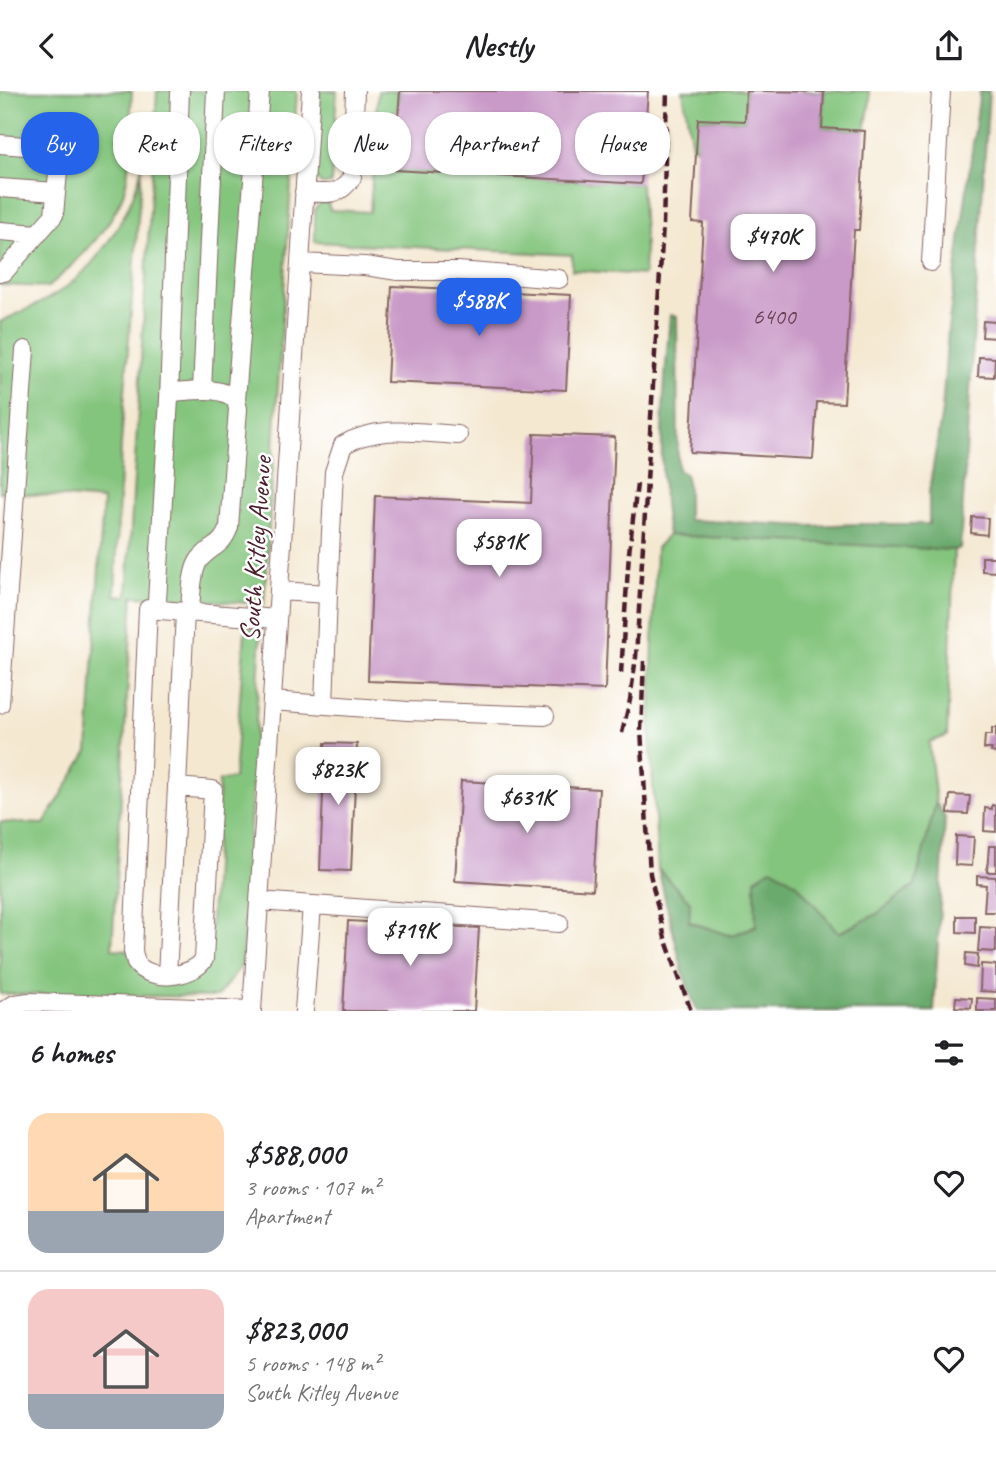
<!DOCTYPE html>
<meta charset="utf-8">
<style>
:root{--surface:#fff;--page:#f2f2f2;--text:#202124;--muted:#757577;--line:#e0e0e0;--accent:#2563eb}
body{margin:0;font-family:Caveat,sans-serif;background:var(--page);color:var(--text);height:100vh;display:flex;flex-direction:column;font-size:26px;white-space:nowrap}
*{box-sizing:border-box;margin:0}
p{font-size:23px;color:var(--muted)}
.icon{flex:none;width:38px;height:38px;fill:none;stroke:currentColor;stroke-width:2;stroke-linecap:round;stroke-linejoin:round}
.map{position:relative;height:920px;overflow:hidden}
.sheet{display:flex;flex-direction:column;background:var(--surface);flex:1}
.sheet>*{flex:none}
.guide{position:absolute;left:21px;top:21px;width:956px;height:63px;display:flex;gap:14px}
.price{position:absolute;translate:-50% -60px;padding:0 16px;border-radius:14px;background:#fff;color:#222;font-size:23px;line-height:46px;filter:drop-shadow(0 2px 4px #0008)}
.price::after{content:'';position:absolute;left:50%;top:42px;width:21px;height:16px;margin-left:-10px;background:inherit;clip-path:polygon(0 0,100% 0,50% 100%)}
.price.active{background:var(--accent);color:#fff}
ul{padding:0;list-style:none}
li{display:flex;align-items:center;gap:21px;height:175px;padding:0 28px}
li+li{border-top:2px solid var(--line)}
li span{display:grid;place-items:center;flex:none;width:196px;height:140px;border-radius:21px;color:#555}
li>.icon{margin-inline-start:auto}
span .icon{width:84px;height:84px;fill:#fffc;stroke-width:1}
li b{font-size:30px}
h2{display:flex;justify-content:space-between;align-items:center;height:84px;padding:0 28px;font-size:30px}
.chip{padding:0 24px;border-radius:28px;background:var(--surface);box-shadow:0 2px 5px #0004;font-size:24px;line-height:63px}
.chip.active{background:var(--accent);color:#fff}
header{display:flex;justify-content:space-between;align-items:center;height:91px;padding:0 28px;background:var(--surface);font-size:32px;font-weight:800}
.map>svg:first-child{display:block}
</style>
<header><svg class="icon" aria-label="back" viewBox="0 0 24 24"><path d="M15 5l-7 7 7 7"/></svg>Nestly<svg class="icon" aria-label="share" viewBox="0 0 24 24"><path d="M12 15V3M7 8l5-5 5 5M5 13v7h14v-7"/></svg></header>
<div class="map">
<svg width="996" height="920" viewBox="0 0 996 920">
<rect width="100%" height="100%" fill="#fff"/>
<filter id="ink" filterUnits="userSpaceOnUse"><feTurbulence type="fractalNoise" baseFrequency=".0143" numOctaves="2"/><feDisplacementMap in="SourceGraphic" scale="14" xChannelSelector="R" yChannelSelector="G"/><feConvolveMatrix kernelMatrix="1 2 1 2 8 2 1 2 1" color-interpolation-filters="sRGB"/></filter>
<filter id="wash" filterUnits="userSpaceOnUse"><feTurbulence type="fractalNoise" baseFrequency=".00686" numOctaves="4" result="noise"/><feDisplacementMap in="SourceGraphic" scale="28" xChannelSelector="R" yChannelSelector="G"/><feGaussianBlur stdDeviation="1.57" result="paint"/><feColorMatrix in="noise" values="0 0 0 0 0 0 0 0 0 0 0 0 0 0 0 0 0 1.4 0 .05"/><feComposite in="paint" operator="in"/></filter>
<g filter="url(#wash)">
<rect width="100%" height="100%" fill="#f4e8d1"/>
<!-- green -->
<path fill="#84c57e" stroke="#677254" stroke-width="2" d="M0,0H132C130,29 131,59 127,87C121,129 78,170 48,196L0,194Z
M157,0H297L264,513L133,505L112,858L127,859L156,887L209,861L219,690L234,687L245,540L253,536L261,541L242,874L217,906L0,903V731L44,733L88,660L103,409L0,401V231C20,221 41,213 59,201C98,176 133,120 142,75L121,353L115,504L127,505Z
M320,0H337L331,93H321L315,86Z
M378,0H400L398,19L388,25L376,24Z
M683,0H746L745,30L699,28L697,57L692,56Z
M800,0H869L870,10L865,40L822,37L824,2Z
M376,29H387L391,34L397,36L395,79L641,93L645,158L644,184L572,179V164L315,151V118L321,112H328L330,119L370,121Z
M668,444L954,459L947,645L929,651L936,711L915,794L877,823L838,842L797,793L755,788L756,834L732,845L688,830L690,811L658,778L650,641L656,457Z"/>
<!-- forest -->
<path fill="#6baa6d" stroke="#5a644c" stroke-width="2" d="M980,0H989L960,457L954,459L668,444C656,372 664,297 670,224L677,226L678,379L685,383L688,395V429L810,435L859,433H929V401L942,320L948,238Z
M936,711L945,727L934,920H697L683,882L658,778L690,811L689,831L731,845L756,835L755,788L772,777L797,793L839,842L877,823L915,794Z"/>
<g id="blocks">
<!-- building -->
<path fill="#c99ac8" d="M400,0H648L641,93L394,79Z
M746,0L824,1L822,37L865,40L859,139H854L844,312L817,311L813,368L690,361L703,132L692,131L698,28L745,30Z
M392,195L571,204L566,299L387,291Z
M983,230L996,231V247L982,246Z
M979,266L995,267L994,286L978,285Z
M534,343L615,346L605,599L368,590L375,405L531,412Z
M972,426L988,427L987,444L971,442Z
M982,466H996L995,481L982,480Z
M992,637H996V662L991,661L992,658H984L985,644H992Z
M325,652L357,653L351,780L320,779Z
M461,690L599,698L593,799L455,790Z
M950,704L970,705L968,723L948,722Z
M992,714L996,715V741L984,740L985,717L992,718Z
M956,745L974,746L972,775L955,774Z
M989,755H996V781H987Z
M977,785L996,786V821H984L986,794L977,793Z
M957,825H975V842L957,841Z
M348,830L479,837L474,920H343Z
M980,836L996,837V861L978,860Z
M966,862L978,863L977,877L965,875Z
M981,873L996,874V901L980,900Z
M956,906L972,907L971,917L955,916Z
M977,907L996,908V920H977Z"/>
</g>
</g>
<g filter="url(#ink)">
<use href="#blocks" fill-opacity="0" stroke="#866565" stroke-width="2"/>
<g fill="none" stroke-linecap="round" stroke-linejoin="round">
<!-- minor casing -->
<g stroke="#866565" stroke-width="20">
<path id="minor" d="M0,53L49,57L59,71L54,124L4,181H0
M0,97L56,101
M304,101C326,102 339,107 352,86L355,0
M0,140L38,143
M931,171L941,0
M300,172L365,175L398,180H458L559,188
M202,299L216,0
M169,308L180,0
M236,309L260,0
M279,500L328,503L334,381L343,354C380,333 417,342 458,344
M160,519L148,518L133,860C133,861 136,871 136,872C149,891 193,887 204,868L213,699L177,696L185,521
M190,522C191,508 191,478 200,468C212,454 222,456 229,436L238,318L236,309C221,294 193,300 173,301L169,308L157,510L160,519L277,528
M272,610L408,620L545,625
M0,613L25,259
M324,614L328,503
M259,810L559,832
M167,884L177,696
M3,920L15,913L29,911L252,919
M252,920L311,0
M304,920L312,814"/>
</g>
<!-- minor -->
<use href="#minor" stroke="#fff" stroke-width="18"/>
<!-- rail -->
<path stroke="#4a1f2b" stroke-width="4.5" stroke-dasharray="10 5" stroke-linecap="butt" d="M644,570L641,639L650,783L665,847L691,920
M621,582L629,462L637,393
M622,642L630,609L636,566L663,134L667,0"/>
</g>
</g>
<g text-anchor="middle" stroke-width="5" stroke-linejoin="round" paint-order="stroke">
<!-- number labels -->
<g font-size="24" fill="#6a3e52">
<text x="774" y="233">6400</text>
</g>
<!-- street labels -->
<g font-size="28" fill="#4a1f2b" stroke="#fff">
<text transform="translate(255 458) rotate(-86)" y="10">South Kitley Avenue</text>
</g>
</g>
</svg>
<b class="price" style="left:773px;top:183px">$470K</b>
<b class="price active" style="left:479px;top:247px">$588K</b>
<b class="price" style="left:499px;top:488px">$581K</b>
<b class="price" style="left:338px;top:716px">$823K</b>
<b class="price" style="left:527px;top:744px">$631K</b>
<b class="price" style="left:410px;top:877px">$719K</b>
<div class="guide">
<a class="chip active">Buy</a>
<a class="chip">Rent</a>
<a class="chip">Filters</a>
<a class="chip">New</a>
<a class="chip">Apartment</a>
<a class="chip">House</a>
</div>
</div>
<section class="sheet">
<h2>6 homes<svg class="icon" aria-label="filters" viewBox="0 0 24 24"><path d="M4 7h16M4 17h16"/><circle cx="9" cy="7" r="2"/><circle cx="15" cy="17" r="2"/></svg></h2>
<ul>
<li><span style="background:linear-gradient(#ffd9b3 70%,#9aa5b1 0)"><svg class="icon" aria-label="home" viewBox="0 0 24 24"><path d="M3 11l9-7 9 7M6 9v11h12V9"/></svg></span><div><b>$588,000</b><p>3 rooms · 107 m²</p><p>Apartment</p></div><svg class="icon" aria-label="heart" viewBox="0 0 24 24"><path d="M12 20l-8-8c-3-5 5-10 8-4 3-6 11-1 8 4z"/></svg></li>
<li><span style="background:linear-gradient(#f6c9c9 75%,#9aa5b1 0)"><svg class="icon" aria-label="home" viewBox="0 0 24 24"><path d="M3 11l9-7 9 7M6 9v11h12V9"/></svg></span><div><b>$823,000</b><p>5 rooms · 148 m²</p><p>South Kitley Avenue</p></div><svg class="icon" aria-label="heart" viewBox="0 0 24 24"><path d="M12 20l-8-8c-3-5 5-10 8-4 3-6 11-1 8 4z"/></svg></li>
</ul>
</section>
